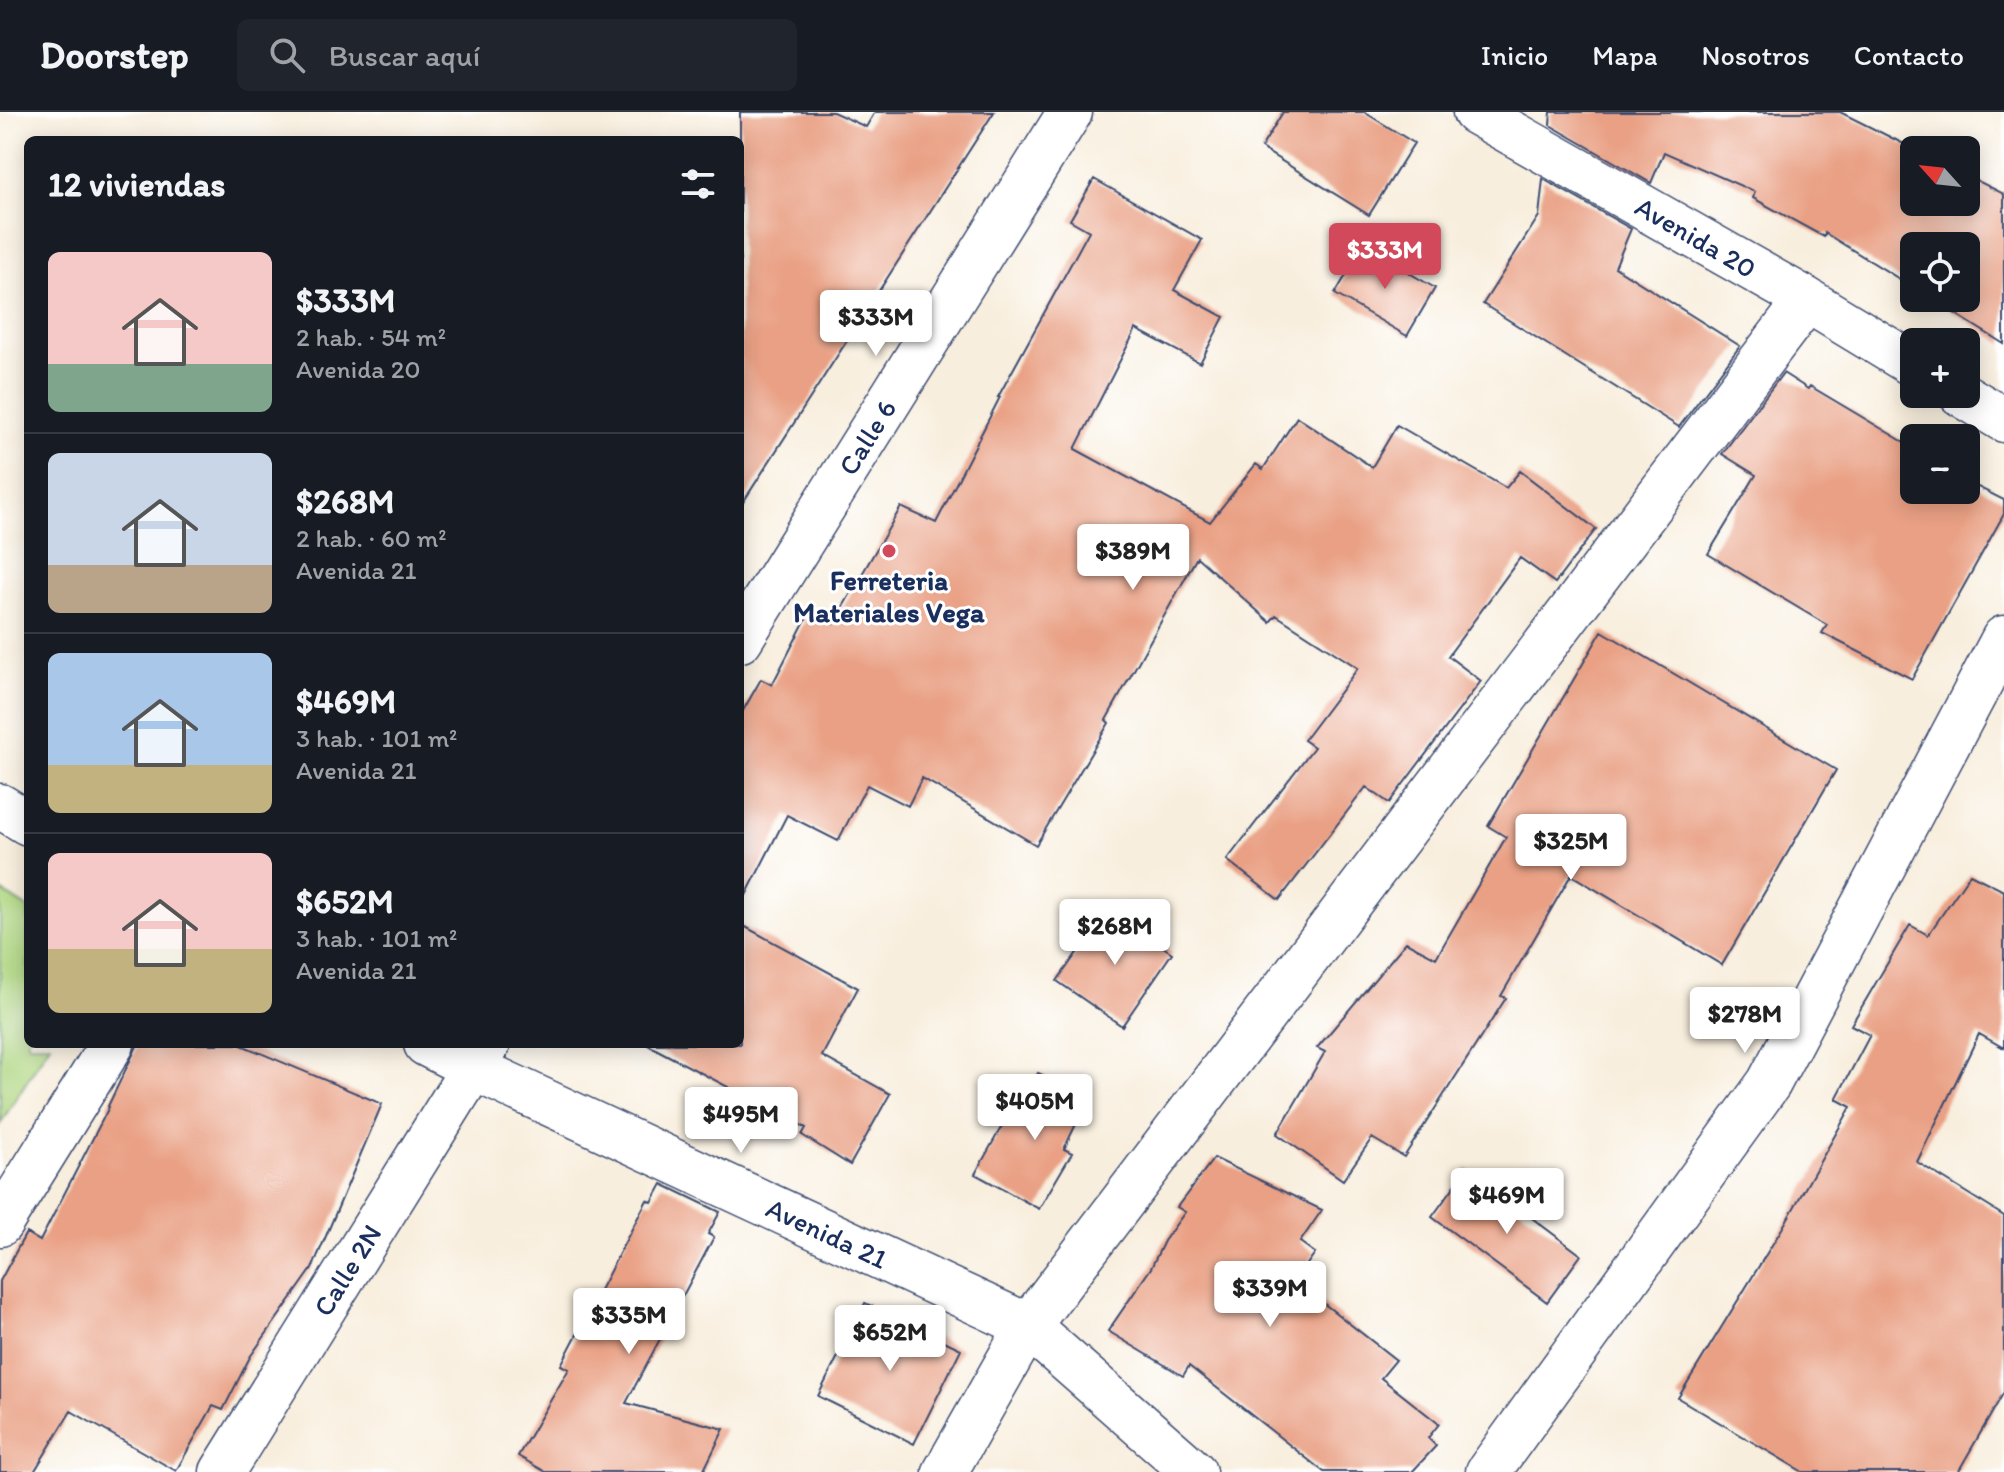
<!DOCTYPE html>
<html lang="es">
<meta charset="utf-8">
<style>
:root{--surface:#171b24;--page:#20242c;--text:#f1f3f6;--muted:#9ea1a6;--line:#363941;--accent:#d1495b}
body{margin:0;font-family:Itim,sans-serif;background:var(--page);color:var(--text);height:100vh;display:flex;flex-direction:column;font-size:30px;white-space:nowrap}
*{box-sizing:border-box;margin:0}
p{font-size:26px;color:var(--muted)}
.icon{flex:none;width:44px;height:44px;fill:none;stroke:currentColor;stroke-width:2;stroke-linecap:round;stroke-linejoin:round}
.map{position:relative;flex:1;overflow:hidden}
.panel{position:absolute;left:24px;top:24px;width:720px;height:912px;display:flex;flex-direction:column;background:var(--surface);border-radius:12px;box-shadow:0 4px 20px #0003}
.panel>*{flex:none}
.needle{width:52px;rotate:297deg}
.buttons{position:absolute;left:1900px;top:24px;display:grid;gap:16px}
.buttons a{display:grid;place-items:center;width:80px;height:80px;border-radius:12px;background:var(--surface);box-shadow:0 4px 20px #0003;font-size:40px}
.price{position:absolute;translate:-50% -68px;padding:0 18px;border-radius:8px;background:#fff;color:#222;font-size:26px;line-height:52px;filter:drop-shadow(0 2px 4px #0008)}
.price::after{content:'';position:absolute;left:50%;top:48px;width:24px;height:18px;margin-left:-12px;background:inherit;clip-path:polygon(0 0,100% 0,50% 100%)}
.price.active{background:var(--accent);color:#fff}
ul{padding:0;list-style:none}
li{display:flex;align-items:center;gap:24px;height:200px;padding:0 24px}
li+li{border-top:2px solid var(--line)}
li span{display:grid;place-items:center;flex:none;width:224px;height:160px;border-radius:12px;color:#555}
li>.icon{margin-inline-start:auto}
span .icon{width:96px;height:96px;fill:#fffc;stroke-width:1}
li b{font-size:34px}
h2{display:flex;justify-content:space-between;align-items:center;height:96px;padding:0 24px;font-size:34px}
header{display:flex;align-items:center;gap:48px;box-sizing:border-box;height:112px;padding:0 40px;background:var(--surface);border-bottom:2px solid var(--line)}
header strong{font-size:38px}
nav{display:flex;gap:44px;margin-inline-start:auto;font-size:28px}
.search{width:560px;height:72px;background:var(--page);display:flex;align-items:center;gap:20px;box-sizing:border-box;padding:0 28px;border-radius:12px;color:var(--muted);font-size:30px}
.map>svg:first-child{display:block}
</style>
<header>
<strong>Doorstep</strong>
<div class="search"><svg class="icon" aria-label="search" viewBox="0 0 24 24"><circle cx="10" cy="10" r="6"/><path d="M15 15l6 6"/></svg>Buscar aquí</div>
<nav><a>Inicio</a><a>Mapa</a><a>Nosotros</a><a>Contacto</a></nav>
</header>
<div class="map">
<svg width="2004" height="1360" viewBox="0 0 2004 1360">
<rect width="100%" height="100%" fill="#fff"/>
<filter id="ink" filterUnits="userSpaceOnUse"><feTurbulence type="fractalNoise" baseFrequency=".0125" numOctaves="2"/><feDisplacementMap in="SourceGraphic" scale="16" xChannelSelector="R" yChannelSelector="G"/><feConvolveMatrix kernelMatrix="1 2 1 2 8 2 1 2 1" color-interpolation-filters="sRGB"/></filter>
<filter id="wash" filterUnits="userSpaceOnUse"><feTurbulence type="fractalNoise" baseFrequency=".006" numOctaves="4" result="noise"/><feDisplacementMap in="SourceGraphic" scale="32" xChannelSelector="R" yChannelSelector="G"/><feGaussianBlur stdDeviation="1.8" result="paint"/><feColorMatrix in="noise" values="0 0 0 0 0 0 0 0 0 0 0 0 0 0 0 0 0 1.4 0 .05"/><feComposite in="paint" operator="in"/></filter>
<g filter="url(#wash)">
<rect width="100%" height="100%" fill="#f8eedd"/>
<!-- green -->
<path fill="#aed680" stroke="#64826f" stroke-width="2" d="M0,778L28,796V932H50L0,1012Z"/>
<g id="blocks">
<!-- building -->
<path fill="#e9a084" d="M740,0H833L866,15L875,0H994L740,395Z
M1283,0H1364L1414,31L1369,103L1261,36Z
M1551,0H1840L1916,38H1914V90H1966V63L2004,82V232L1930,186H1966V134H1914V176L1825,121L1824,125L1753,86L1755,80L1664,40L1651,71L1550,13Z
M1094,67L1202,128L1174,178L1224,205L1200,251L1136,217L1075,337L1210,410L1256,352L1263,357L1297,305L1372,355L1397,313L1506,376L1520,359L1596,417L1555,471L1520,446L1448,544L1481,569L1389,691L1366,675L1279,788L1227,748L1314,635L1304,628L1358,556L1276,503L1270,510L1197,445L1106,608L1109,611L1036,733L922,666L908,694L867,673L838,729L787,703L740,795V604L761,567L772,573L810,499L833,512L901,395L936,411L1000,285H998L1089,119L1070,108Z
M1543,67L1631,117L1615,155L1740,234L1679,315L1483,192L1539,104Z
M1363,134L1435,176L1407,224L1335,182Z
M1783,261L1808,277L1810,274L1914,336V378H1966V369L2004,388V402L1912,567L1822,521L1827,513L1708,442L1756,363L1722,342Z
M1602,519L1836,658L1722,853L1571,763L1501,884L1506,886L1404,1045L1372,1026L1343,1068L1277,1022L1325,940L1317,936L1406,830L1436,846L1506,725L1488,714Z
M1970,762L2004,779V936L1979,922L1917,1050L2004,1104V1280L1958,1360H1803L1678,1286L1783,1115L1851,995L1836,987L1870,923L1851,913L1910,813L1928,823Z
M1108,797L1172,841L1122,914L1057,869Z
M740,812L858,876L822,944L890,982L850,1053L802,1023L806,1016L646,932H740Z
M138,932H239L382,992L312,1157L250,1245L223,1298L213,1294L176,1359L71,1299L34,1360H0V1169L26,1121L40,1129L109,995L108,994Z
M1038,961L1089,985L1064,1037L1072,1041L1039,1097L975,1062L1007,1005L1015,1009Z
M1214,1046L1322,1098L1300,1130L1315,1141L1295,1169L1396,1248L1381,1266L1439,1312L1428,1326L1436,1334L1412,1360H1324L1189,1254L1183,1264L1108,1219L1151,1156L1164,1129L1185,1100L1177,1095Z
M1467,1057L1581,1143L1547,1190L1432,1105Z
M662,1072L720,1100L708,1122L714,1125L626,1291L724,1317L703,1360H546L518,1344L569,1257L561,1253L647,1088L652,1090Z
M865,1191L961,1237L914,1332L818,1284Z"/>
</g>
</g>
<g filter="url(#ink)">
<use href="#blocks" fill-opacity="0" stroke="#3c4c71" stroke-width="2"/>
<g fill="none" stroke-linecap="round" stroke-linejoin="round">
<!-- minor casing -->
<g stroke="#3c4c71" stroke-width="47">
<path id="minor" d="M1475,0L1807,188L1914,253
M1961,282L2004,308
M740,528L1070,0
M0,1112L112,932
M222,1360L488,932
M945,1360L1028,1214L1807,188
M1488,1360L1769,971L2004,526"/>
</g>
<!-- secondary casing -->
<g stroke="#3c4c71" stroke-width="47">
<path id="secondary" d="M0,694L28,711
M426,932L473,956L1028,1214L1194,1360"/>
</g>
<!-- minor -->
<use href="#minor" stroke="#fff" stroke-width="44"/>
<!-- secondary -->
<use href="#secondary" stroke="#fff" stroke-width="44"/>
</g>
</g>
<!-- markers -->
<circle fill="#d1495b" stroke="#fff" stroke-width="3" cx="889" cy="439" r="8"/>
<g text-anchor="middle" stroke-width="6" stroke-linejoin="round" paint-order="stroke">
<!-- street labels -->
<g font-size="28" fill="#1b2f5e" stroke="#fff">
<text transform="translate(1696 125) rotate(30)" y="10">Avenida 20</text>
<text transform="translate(867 325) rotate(-58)" y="10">Calle 6</text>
<text transform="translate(827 1121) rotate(25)" y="10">Avenida 21</text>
<text transform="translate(347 1158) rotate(-58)" y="10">Calle 2N</text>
</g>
<!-- poi labels -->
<g font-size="28" font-weight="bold" fill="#1b2f5e" stroke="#fff">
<text x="889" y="478">Ferreteria<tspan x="889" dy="32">Materiales Vega</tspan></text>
</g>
</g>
</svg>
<div class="buttons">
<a><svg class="needle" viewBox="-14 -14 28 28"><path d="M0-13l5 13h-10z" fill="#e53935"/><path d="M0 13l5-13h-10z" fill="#9ea1a6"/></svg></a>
<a><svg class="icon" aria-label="locate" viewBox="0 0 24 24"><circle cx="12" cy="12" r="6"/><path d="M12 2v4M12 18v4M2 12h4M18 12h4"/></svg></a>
<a>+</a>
<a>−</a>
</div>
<b class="price active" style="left:1385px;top:179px">$333M</b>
<b class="price" style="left:876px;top:246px">$333M</b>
<b class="price" style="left:1133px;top:480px">$389M</b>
<b class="price" style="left:1571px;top:770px">$325M</b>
<b class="price" style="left:1115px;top:855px">$268M</b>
<b class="price" style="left:1745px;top:943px">$278M</b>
<b class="price" style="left:1035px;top:1030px">$405M</b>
<b class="price" style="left:741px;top:1043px">$495M</b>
<b class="price" style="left:1507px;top:1124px">$469M</b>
<b class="price" style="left:1270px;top:1217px">$339M</b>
<b class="price" style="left:629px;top:1244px">$335M</b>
<b class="price" style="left:890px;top:1261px">$652M</b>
<section class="panel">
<h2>12 viviendas<svg class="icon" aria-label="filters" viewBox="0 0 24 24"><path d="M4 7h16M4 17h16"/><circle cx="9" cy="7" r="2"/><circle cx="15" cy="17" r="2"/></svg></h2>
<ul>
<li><span style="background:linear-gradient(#f6c9c9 70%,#7fa58c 0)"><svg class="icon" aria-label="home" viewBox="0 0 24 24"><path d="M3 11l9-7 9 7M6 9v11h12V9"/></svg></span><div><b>$333M</b><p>2 hab. · 54 m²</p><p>Avenida 20</p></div></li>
<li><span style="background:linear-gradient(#c9d6e8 70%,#b9a48a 0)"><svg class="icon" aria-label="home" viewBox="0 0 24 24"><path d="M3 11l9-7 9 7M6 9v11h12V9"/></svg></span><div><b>$268M</b><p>2 hab. · 60 m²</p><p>Avenida 21</p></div></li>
<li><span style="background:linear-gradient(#a9c7e8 70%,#c2b280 0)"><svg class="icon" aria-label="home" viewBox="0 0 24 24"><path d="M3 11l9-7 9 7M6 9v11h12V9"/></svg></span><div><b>$469M</b><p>3 hab. · 101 m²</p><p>Avenida 21</p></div></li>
<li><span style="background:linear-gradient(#f6c9c9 60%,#c2b280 0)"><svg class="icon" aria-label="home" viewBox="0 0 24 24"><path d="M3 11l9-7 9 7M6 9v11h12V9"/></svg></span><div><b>$652M</b><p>3 hab. · 101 m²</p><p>Avenida 21</p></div></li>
</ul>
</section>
</div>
